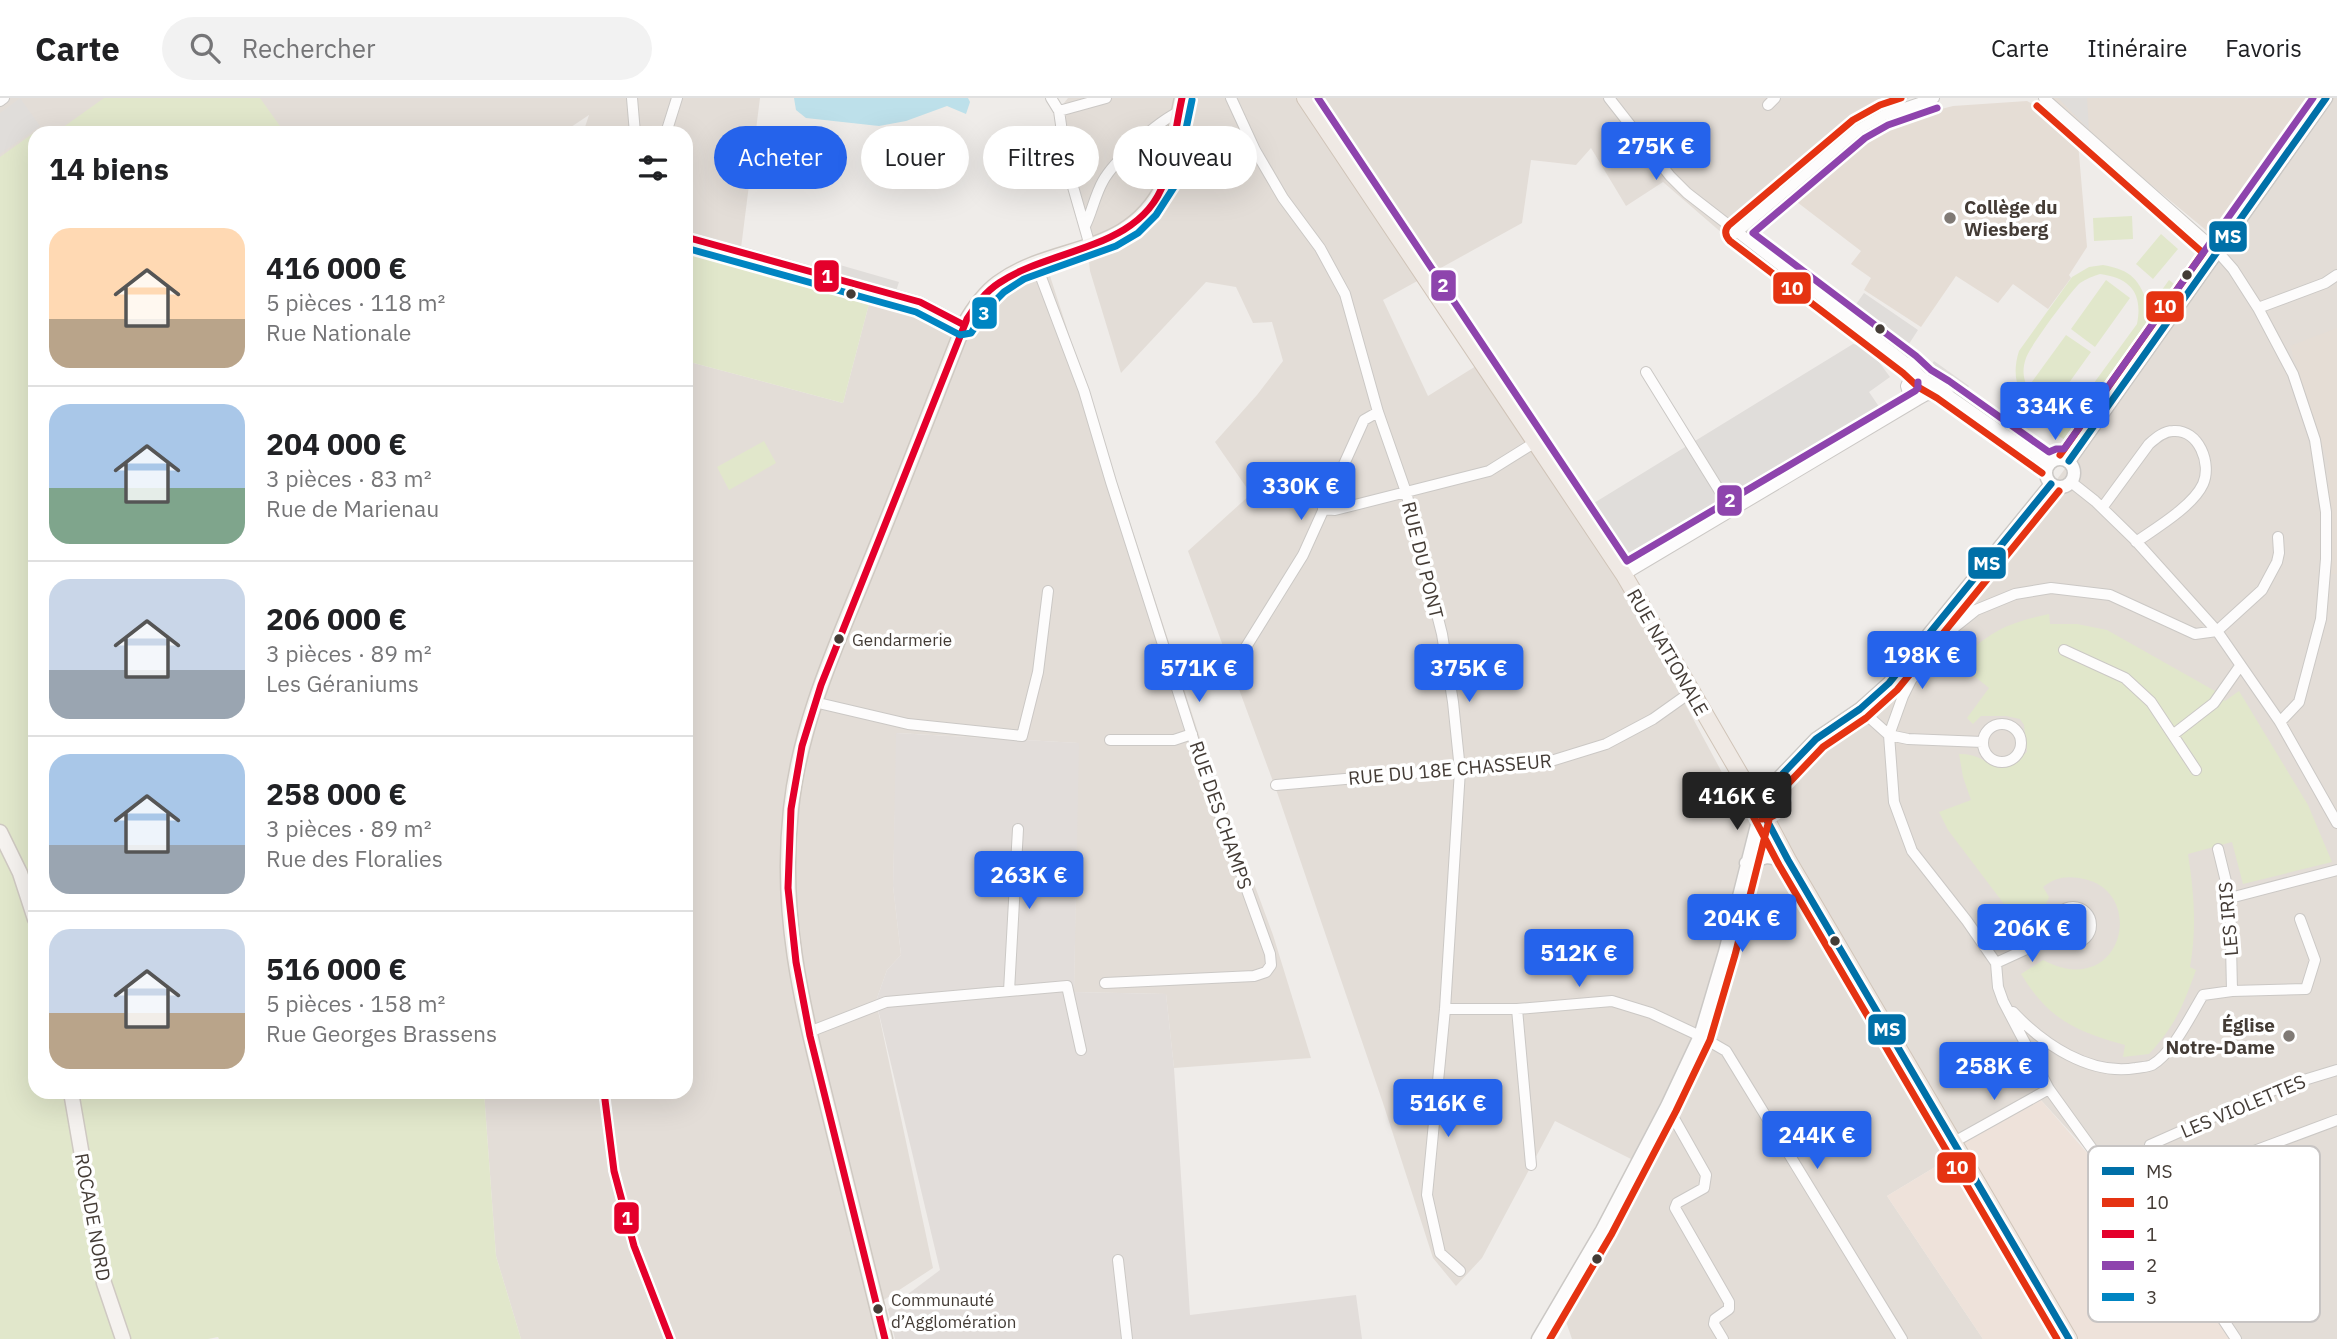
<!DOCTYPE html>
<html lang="fr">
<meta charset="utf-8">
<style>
:root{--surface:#fff;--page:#f2f2f2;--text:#202124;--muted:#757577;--line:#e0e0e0;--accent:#2563eb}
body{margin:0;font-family:"IBM Plex Sans",sans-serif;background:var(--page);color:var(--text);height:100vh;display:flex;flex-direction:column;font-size:26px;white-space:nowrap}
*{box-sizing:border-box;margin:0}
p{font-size:23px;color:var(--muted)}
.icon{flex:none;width:38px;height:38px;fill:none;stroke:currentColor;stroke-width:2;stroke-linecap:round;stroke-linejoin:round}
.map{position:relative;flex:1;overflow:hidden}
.panel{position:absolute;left:28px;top:28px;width:665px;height:973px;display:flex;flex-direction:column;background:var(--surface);border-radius:21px;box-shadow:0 7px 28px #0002}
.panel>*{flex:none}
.top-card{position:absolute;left:714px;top:28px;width:665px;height:63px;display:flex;gap:14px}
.price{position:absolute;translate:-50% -60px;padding:0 16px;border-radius:7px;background:var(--accent);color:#fff;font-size:23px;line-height:46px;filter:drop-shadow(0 2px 4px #0008)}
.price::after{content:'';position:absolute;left:50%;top:42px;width:21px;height:16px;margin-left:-10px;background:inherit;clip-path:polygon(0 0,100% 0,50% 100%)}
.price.active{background:#222;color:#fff}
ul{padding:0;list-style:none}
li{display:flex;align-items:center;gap:21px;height:175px;padding:0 21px}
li+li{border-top:2px solid var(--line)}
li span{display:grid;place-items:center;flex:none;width:196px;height:140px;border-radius:21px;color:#555}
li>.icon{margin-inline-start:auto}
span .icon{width:84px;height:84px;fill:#fffc;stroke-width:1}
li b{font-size:30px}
h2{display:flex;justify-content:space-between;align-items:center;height:84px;padding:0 21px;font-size:30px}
.pill{padding:0 24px;border-radius:32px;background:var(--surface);box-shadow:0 7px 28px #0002;font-size:24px;line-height:63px}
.pill.active{background:var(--accent);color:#fff}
header{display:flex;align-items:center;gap:42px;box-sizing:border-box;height:98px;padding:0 35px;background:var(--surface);border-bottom:2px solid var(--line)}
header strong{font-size:33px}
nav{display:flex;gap:38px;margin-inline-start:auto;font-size:24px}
.search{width:490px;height:63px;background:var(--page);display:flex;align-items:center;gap:18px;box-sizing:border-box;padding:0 24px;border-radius:38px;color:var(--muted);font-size:26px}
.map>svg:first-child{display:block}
</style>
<header>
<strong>Carte</strong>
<div class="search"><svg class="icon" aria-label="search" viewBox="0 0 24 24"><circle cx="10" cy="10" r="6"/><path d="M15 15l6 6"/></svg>Rechercher</div>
<nav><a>Carte</a><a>Itinéraire</a><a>Favoris</a></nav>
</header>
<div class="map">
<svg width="2337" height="1241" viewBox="0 0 2337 1241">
<rect width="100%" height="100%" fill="#efece9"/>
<!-- residential -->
<path fill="#e3ddd7" d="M0,0H760L740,158L689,153L686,163V35H583L589,17L562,35H35L0,255Z
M1068,0H1910L1877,14L1840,38L1730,142L1663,84L1626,108L1591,50L1576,67L1531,62L1522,125L1383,202L1428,298L1476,268L1619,483L1740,708L1904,581L2061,376L2214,167L2331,0H2337V1241H2233L2123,1092L2040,1001L1963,1045L1945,1063L1887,1098L1983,1241H1572L1563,1215L1641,1066L1555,1023L1482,1160L1456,1188L1433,1160L1384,1008L1278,697L1188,453L1251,396L1215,344L1257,297L1283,263L1272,224L1253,225L1236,189L1206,184L1121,275L1090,173L1086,137L1056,15Z
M1050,178L1199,637L1273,837L1311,960L1174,970L1166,896L1074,894L1078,645L897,635L893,788L901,857L887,872L876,903L933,1170L870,1211L878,1241H521L496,1158L484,994H686V263L843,305L870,202L967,221L1000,193Z"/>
<!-- commercial -->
<path fill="#eee2da" d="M2040,1001L2180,1161L2233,1241H1983L1887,1098L1945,1063L1963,1045Z"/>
<!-- industrial -->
<path fill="#e2ddda" d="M896,635L1079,645L1074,894L1166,896L1174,970L1190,1217L1356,1197L1362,1241H895L888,1211L940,1172L876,903L887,872L901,857L893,788Z"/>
<!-- education -->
<path fill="#e5ddd5" d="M2052,0H2310L2213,138L2074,23Z
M2027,3L2042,11L2078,45L2087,149L2069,177L2071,180L2048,211L2013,186L1998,205L1956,178L1921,229L1864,192L1871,180L1851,166L1861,153L1793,101L1830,70L1891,24L1953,8Z
M2337,230V476H2331L2328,364L2290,248Z"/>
<!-- green -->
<path fill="#e1e7cb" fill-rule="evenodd" d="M104,0H260L285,35H55Z
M42,29L46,35H35V994H484L496,1158L521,1241H219L218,1239L208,1241H0V59Z
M2132,118L2133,141L2094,143L2093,120Z
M2161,136L2178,151L2153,181L2136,166Z
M688,153L870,202L843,305L686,263V163Z
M2103,167C2132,172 2140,182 2149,210L2169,182L2178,189L2065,342L2056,336L2071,315C2032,318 2006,294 2019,253L2072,179L2089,169ZM2100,176C2131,180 2143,196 2137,226L2083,300C2054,316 2013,297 2026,260C2030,248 2071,193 2080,185C2086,181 2093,178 2100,176Z
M2106,182L2130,200L2095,249L2071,231Z
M2066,237L2091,254L2056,303L2031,285Z
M764,343L776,365L729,392L717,369Z
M2049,516L2050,526H2077L2107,532L2215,593L2225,603L2239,593L2308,707L2332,764L2243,786L2232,744L2188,756C2194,795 2197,829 2190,869L2196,872C2183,908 2175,928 2149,956L2123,959L2125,947C2074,933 2049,921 2021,876L2043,862C2124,905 2149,789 2079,780C2064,778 2055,780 2043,789L2049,799L2041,819L2040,831L2029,839L1948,732L1939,714L1971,702L1963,679L1959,656C1978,655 1986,666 2003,670L2027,654L2024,627L2020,621L2006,618H1981L1973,626L1967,620L1989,590L1957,564C1992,533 2004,526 2049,516Z"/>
<!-- parking -->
<path fill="#e0ddda" d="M20,0L40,28L0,56V15Z
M2058,0H2087L2089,32L2059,1Z
M833,165L899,184L896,193L830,176Z
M1864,195L1918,232L1907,249L1852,212Z
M1853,246L1868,249L1890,279L1869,294L1882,313L1631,462L1594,405Z
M1934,263L1969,288L1963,297L1928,272Z"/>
<!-- water -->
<path fill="#bde0ea" d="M794,0H968L970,4L966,16L947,8L906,23L879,28L806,20L796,12Z"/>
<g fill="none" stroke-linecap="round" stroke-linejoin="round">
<!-- minor casing -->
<g stroke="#cbc8c5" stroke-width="12">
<path id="minor" d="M632,0L635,35
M1051,0L1059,13L1067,68L1090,148
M1231,0L1255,52L1283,100L1320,150L1345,196L1378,314L1406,394L1442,536L1453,604L1460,672L1445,911L1427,1097L1440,1155L1460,1173
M1609,0L1670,78L1687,95L1904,263C1913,267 1914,272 1921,278C1931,287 1942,287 1950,298L2048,366
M2044,0L2217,153L2233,171L2258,210L2293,276L2315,342L2326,414V461L2321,521L2299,604L2280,624
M0,3L4,0
M1768,7L1775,0
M1059,13L1106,0
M666,35L677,0
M1085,128C1092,114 1095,97 1103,83C1114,63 1158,23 1179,14
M1736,135L1859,31L1884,17L1934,0
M686,139L920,204L964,227
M1036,166L1084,293L1111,384L1198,656L1270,856L1271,867L1266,874L1254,878L1105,885
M2258,210L2325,185L2337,177
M1646,274L1732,413
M1918,302L1909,298L1906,288L1909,281L1920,278
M2071,384L2095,403L2135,442L2217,533L2280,624L2337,725
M2102,410L2149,346C2156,340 2164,333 2173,333C2199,331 2212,366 2203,386C2193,408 2156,430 2136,444
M1323,411L1335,412L1489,373L1534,345
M1624,477L1918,302L1927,297L1950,298
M2064,552L2125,580L2151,604L2196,672
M1241,557L1303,457L1364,322L1378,314
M814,604L908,626L1022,638L1038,574L1048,493
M1860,611L1889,637L1908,641L1983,644
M1983 645a19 19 0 1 1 38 0a19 19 0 1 1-38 0Z
M2174,636L2214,605L2240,568
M1110,642H1174L1192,636
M1276,687L1551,663L1606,646L1653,621L1691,594
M2218,751L2230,800L2232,893
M2230,800L2337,772
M2055 827a18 18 0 1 1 36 0a18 18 0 1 1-36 0Z
M1996,865L2057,837
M1009,893L1018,731
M1445,911H1517L1612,903L1651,915L1700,938L1726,953L1902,1241
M1517,911L1531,1067
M2013,914C2043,946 2090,978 2136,970C2141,969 2148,969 2152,967C2172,956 2191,917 2203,897L2232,893L2306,891L2315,862L2300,821
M809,934L886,904L1067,888L1081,952
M604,994L614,1073L634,1148L670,1241
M1667,1008L1706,1077L1704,1090L1677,1105L1675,1110L1729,1204V1211L1715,1221L1714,1226L1723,1241
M1954,1044L2049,991
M2150,1047L2281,989L2337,972
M2131,1105L2144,1094L2337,1022
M1118,1162L1127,1241
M2236,1241L2180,1156L2131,1105L2049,991L2003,903L1998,889L1996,865L1967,823L1912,753L1894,704L1889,637L1903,598L1911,582L1941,540L1976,512L2015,496L2051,490L2110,497L2195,536L2217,533L2262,492L2277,464L2279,455L2278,439"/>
</g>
<!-- tertiary casing -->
<g stroke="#cbc8c5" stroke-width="15">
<path id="tertiary" d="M2046 375a14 14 0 1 1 28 0a14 14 0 1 1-28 0Z
M2069,363L2326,0
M1771,688L1816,641L1860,611L1889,585L2051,386
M1746,765L1767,759L1788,762
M1538,1241L1602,1132L1667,1008L1700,938L1725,854L1761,711"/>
</g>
<!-- secondary casing -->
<g stroke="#cfc9c2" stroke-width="17">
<path id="secondary" d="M0,734L20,775L35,821
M71,994L104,1185L123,1241
M885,1241C866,1165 848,1090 829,1014C803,909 779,821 791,711C800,625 836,548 868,469C901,389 932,308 964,227C973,211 983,196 998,185C1054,144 1129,160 1164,86L1182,0"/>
</g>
<!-- primary casing -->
<g stroke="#d0c4b8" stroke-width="18">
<path id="primary" d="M1305,0L1624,477L1744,683L1754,691
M1754,691C1751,701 1753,704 1761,711L1788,762L2069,1241
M1754,691L1765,686L1775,693C1777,704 1772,711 1761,711"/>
</g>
<!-- minor -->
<use href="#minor" stroke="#fdfcfc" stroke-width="10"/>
<!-- tertiary -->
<use href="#tertiary" stroke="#fdfcfc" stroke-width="12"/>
<!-- secondary -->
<use href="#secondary" stroke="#f5f2ef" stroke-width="14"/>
<!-- primary -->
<use href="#primary" stroke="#efe9e4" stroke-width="16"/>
<!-- bus-1 casing -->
<g stroke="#fff" stroke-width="12">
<path id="bus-1" d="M2069,363L2326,0
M1771,688L1816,641L1860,611L1889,585L2051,386
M1761,711L1788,762L2069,1241"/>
</g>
<!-- bus-2 casing -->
<g stroke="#fff" stroke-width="12">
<path id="bus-2" d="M1901,0L1880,7L1853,22L1729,127C1724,132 1725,138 1730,143L1903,275L1918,289L1937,300L2042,375
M2037,8L2203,155L2060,357
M1752,716L1779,767L2057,1241
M1762,721C1775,720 1782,714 1786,701L1784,690L1823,649L1866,620L1897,592L2059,393
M1550,1241L1611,1137L1676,1013L1710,942L1735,857L1771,714"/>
</g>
<!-- bus-3 casing -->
<g stroke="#fff" stroke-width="12">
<path id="bus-3" d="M686,139L920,204L964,227
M604,994L614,1073L634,1148L670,1241
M885,1241L810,938L796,864L788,790L791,711L802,648L821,587L967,221C976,207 985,194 999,185C1050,150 1141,152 1164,84C1173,58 1176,27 1182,0"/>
</g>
<!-- bus-4 casing -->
<g stroke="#fff" stroke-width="12">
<path id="bus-4" d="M1318,0L1627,463L1915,293L1918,290V284
M1937,10L1888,27L1865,40L1753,135L1916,258L1931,272L1949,283L2049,354L2056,351H2064L2313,0"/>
</g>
<!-- bus-5 casing -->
<g stroke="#fff" stroke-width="12">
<path id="bus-5" d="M686,150L916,214L960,237L971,235L987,211L1004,194L1024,181L1046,173L1116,148L1138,135L1156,117L1174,89L1192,2"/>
</g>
<!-- bus-1 -->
<use href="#bus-1" stroke="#0070a8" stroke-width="7"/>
<!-- bus-2 -->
<use href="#bus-2" stroke="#e53312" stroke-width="7"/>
<!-- bus-3 -->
<use href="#bus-3" stroke="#e4002b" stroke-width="7"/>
<!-- bus-4 -->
<use href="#bus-4" stroke="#8e44ad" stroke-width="7"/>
<!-- bus-5 -->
<use href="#bus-5" stroke="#0085c2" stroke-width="7"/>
</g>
<!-- markers -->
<g fill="#807a75" stroke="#fff" stroke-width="2.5">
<circle cx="1950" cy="120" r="7"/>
<circle cx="2289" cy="938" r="7"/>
</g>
<g fill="#443c36" stroke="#fff" stroke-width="2.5">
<circle cx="2187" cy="177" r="6"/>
<circle cx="851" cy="196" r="6"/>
<circle cx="1880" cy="231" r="6"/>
<circle cx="839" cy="541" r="6"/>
<circle cx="1835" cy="843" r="6"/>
<circle cx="1597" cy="1161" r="6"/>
<circle cx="878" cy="1211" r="6"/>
</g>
<g text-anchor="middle" stroke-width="7" stroke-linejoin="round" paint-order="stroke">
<!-- bus labels -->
<g font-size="17" fill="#443c36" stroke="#fff" text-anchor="start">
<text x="852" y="548">Gendarmerie</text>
<text x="891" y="1208">Communauté<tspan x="891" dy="22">d’Agglomération</tspan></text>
</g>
<!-- poi labels -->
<g font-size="19" font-weight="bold" fill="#443c36" stroke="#fff" text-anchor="start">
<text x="1964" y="116">Collège du<tspan x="1964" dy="22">Wiesberg</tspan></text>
<text x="2275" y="934" text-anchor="end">Église<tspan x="2275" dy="22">Notre-Dame</tspan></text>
</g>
<!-- street labels -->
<g font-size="19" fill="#443c36" stroke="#fff">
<text transform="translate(1423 462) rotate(76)" y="7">RUE DU PONT</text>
<text transform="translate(1668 554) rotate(60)" y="7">RUE NATIONALE</text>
<text transform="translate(1450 671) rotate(-5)" y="7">RUE DU 18E CHASSEUR</text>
<text transform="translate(1221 717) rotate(71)" y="7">RUE DES CHAMPS</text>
<text transform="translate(2228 821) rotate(-95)" y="7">LES IRIS</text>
<text transform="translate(2243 1008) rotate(-23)" y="7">LES VIOLETTES</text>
<text transform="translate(93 1119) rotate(80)" y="7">ROCADE NORD</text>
</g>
</g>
<!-- legend -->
<rect x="2088" y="1048" width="232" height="176" rx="10" fill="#fff" stroke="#c7c4c3" stroke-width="2"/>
<rect x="2102" y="1069" width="32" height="8" fill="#0070a8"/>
<rect x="2102" y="1100" width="32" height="9" fill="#e53312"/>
<rect x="2102" y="1132" width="32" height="8" fill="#e4002b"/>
<rect x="2102" y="1163" width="32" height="9" fill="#8e44ad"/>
<rect x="2102" y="1195" width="32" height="8" fill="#0085c2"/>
<g font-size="19" fill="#443c36">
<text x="2146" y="1080">MS</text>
<text x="2146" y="1111">10</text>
<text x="2146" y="1143">1</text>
<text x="2146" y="1174">2</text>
<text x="2146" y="1206">3</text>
</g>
<g stroke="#fff" stroke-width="2.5">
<rect x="2208" y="122" width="40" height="33" rx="7" fill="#0070a8"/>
<rect x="813" y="161" width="27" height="34" rx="7" fill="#e4002b"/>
<rect x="1430" y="171" width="27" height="33" rx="7" fill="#8e44ad"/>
<rect x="1772" y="173" width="40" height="34" rx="7" fill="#e53312"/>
<rect x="2145" y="192" width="40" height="33" rx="7" fill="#e53312"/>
<rect x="971" y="198" width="27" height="34" rx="7" fill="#0085c2"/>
<rect x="1716" y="386" width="27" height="33" rx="7" fill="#8e44ad"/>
<rect x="1967" y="448" width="40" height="34" rx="7" fill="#0070a8"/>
<rect x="1867" y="915" width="40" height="33" rx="7" fill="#0070a8"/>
<rect x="1936" y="1053" width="41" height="33" rx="7" fill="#e53312"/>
<rect x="613" y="1103" width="27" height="34" rx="7" fill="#e4002b"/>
</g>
<g font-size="19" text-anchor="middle" font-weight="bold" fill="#fff">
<text x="2228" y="145">MS</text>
<text x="827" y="185">1</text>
<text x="1443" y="194">2</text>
<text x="1792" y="197">10</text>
<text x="2165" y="215">10</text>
<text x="984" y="222">3</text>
<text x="1730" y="409">2</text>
<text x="1987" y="472">MS</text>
<text x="1887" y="938">MS</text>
<text x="1957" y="1076">10</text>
<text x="627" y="1127">1</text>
</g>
</svg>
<b class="price" style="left:1656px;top:84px">275K €</b>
<b class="price" style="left:2055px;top:344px">334K €</b>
<b class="price" style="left:1301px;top:424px">330K €</b>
<b class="price" style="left:1922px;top:593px">198K €</b>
<b class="price" style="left:1199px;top:606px">571K €</b>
<b class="price" style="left:1469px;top:606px">375K €</b>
<b class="price active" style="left:1737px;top:734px">416K €</b>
<b class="price" style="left:1029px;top:813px">263K €</b>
<b class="price" style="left:1742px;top:856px">204K €</b>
<b class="price" style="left:2032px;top:866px">206K €</b>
<b class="price" style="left:1579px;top:891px">512K €</b>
<b class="price" style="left:1994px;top:1004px">258K €</b>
<b class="price" style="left:1448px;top:1041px">516K €</b>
<b class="price" style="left:1817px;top:1073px">244K €</b>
<div class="top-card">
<a class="pill active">Acheter</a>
<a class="pill">Louer</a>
<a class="pill">Filtres</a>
<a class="pill">Nouveau</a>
</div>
<section class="panel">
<h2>14 biens<svg class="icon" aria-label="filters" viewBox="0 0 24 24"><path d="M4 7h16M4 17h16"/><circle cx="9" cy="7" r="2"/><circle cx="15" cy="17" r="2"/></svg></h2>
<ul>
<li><span style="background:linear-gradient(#ffd9b3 65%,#b9a48a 0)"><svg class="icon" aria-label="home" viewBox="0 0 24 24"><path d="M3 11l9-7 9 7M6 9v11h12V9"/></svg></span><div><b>416 000 €</b><p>5 pièces · 118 m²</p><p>Rue Nationale</p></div></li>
<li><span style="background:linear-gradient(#a9c7e8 60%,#7fa58c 0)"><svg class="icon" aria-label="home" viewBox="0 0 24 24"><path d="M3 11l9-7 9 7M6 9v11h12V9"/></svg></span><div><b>204 000 €</b><p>3 pièces · 83 m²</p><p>Rue de Marienau</p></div></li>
<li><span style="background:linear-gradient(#c9d6e8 65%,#9aa5b1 0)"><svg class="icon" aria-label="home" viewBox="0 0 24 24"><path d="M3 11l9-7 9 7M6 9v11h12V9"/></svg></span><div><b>206 000 €</b><p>3 pièces · 89 m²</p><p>Les Géraniums</p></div></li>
<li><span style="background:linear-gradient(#a9c7e8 65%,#9aa5b1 0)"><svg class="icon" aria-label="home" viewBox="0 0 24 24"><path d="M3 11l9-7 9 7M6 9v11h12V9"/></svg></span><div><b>258 000 €</b><p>3 pièces · 89 m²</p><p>Rue des Floralies</p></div></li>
<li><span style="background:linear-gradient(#c9d6e8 60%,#b9a48a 0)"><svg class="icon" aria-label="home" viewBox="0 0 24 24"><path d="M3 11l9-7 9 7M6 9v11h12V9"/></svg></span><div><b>516 000 €</b><p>5 pièces · 158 m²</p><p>Rue Georges Brassens</p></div></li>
</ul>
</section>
</div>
